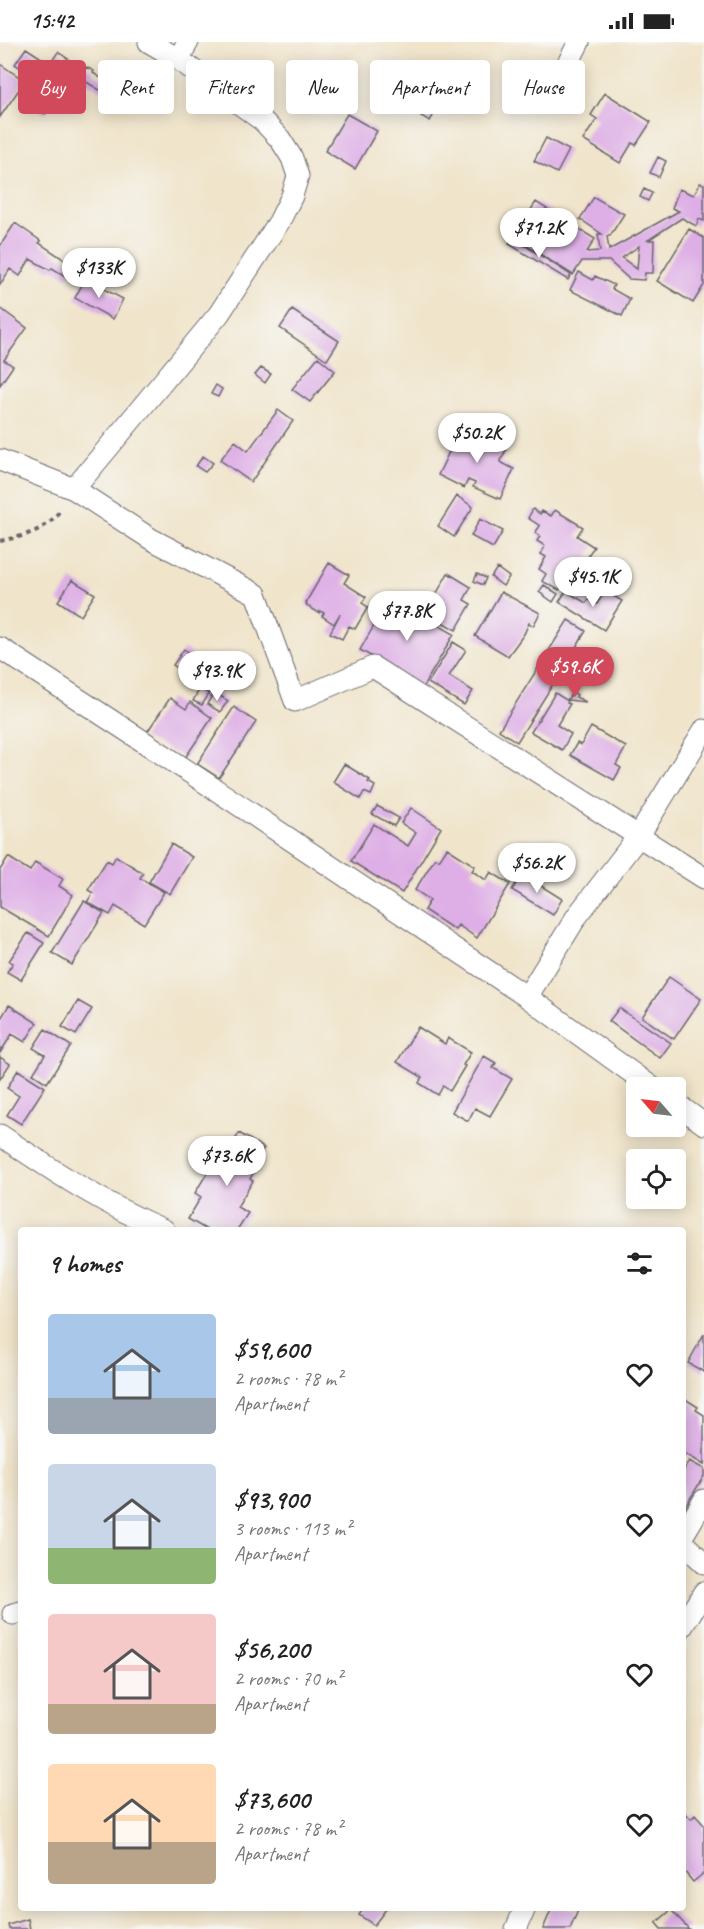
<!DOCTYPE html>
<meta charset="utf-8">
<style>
:root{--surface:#fff;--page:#f2f2f2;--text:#222;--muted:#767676;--accent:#d1495b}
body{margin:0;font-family:Caveat,sans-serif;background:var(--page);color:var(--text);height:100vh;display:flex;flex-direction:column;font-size:22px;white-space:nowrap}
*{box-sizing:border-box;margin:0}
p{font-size:20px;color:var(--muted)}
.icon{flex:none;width:33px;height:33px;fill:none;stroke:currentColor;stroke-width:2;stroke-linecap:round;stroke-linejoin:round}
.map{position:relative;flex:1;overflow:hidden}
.side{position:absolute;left:18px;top:1185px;width:668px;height:684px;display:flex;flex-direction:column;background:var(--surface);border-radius:6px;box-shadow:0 3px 15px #0003}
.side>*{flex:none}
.hud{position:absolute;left:18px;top:18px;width:669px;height:54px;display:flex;gap:12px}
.needle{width:39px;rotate:298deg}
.controls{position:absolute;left:626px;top:1035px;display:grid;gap:12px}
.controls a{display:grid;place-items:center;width:60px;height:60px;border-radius:6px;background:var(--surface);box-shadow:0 3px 15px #0003;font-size:30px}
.price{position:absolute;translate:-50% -51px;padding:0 14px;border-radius:21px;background:#fff;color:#222;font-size:20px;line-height:39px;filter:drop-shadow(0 2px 3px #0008)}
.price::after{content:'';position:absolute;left:50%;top:36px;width:18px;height:14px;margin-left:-9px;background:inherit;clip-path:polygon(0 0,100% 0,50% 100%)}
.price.selected{background:var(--accent);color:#fff}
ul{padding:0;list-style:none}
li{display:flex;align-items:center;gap:18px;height:150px;padding:0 30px}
li span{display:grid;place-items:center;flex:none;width:168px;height:120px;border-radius:6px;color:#555}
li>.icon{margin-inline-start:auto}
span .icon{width:72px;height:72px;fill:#fffc;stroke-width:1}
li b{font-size:26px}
h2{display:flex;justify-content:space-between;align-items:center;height:72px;padding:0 30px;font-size:26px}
.tag{padding:0 21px;border-radius:6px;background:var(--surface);box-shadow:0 3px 15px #0003;font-size:21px;line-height:54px}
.tag.selected{background:var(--accent);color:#fff}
.status{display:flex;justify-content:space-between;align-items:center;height:42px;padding:0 30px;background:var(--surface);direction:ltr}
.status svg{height:16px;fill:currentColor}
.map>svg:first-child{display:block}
</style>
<div class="status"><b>15:42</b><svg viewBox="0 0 49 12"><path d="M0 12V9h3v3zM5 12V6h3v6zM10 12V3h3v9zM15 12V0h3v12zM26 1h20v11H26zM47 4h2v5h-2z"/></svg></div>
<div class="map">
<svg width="704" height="1887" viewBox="0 0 704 1887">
<rect width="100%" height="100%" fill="#f6f6f2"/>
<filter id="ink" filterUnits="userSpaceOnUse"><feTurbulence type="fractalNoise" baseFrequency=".0167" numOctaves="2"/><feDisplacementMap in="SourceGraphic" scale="12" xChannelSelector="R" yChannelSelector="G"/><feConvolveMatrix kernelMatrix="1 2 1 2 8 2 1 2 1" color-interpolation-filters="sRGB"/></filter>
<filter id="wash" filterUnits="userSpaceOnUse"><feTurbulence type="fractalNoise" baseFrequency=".008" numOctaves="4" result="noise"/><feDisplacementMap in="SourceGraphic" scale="24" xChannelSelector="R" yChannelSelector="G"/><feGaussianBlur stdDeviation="1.35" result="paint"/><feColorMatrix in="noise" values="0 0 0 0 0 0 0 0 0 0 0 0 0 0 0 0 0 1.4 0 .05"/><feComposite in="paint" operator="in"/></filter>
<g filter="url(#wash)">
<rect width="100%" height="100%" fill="#f0e4ca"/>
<g id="blocks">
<!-- building -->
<path fill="#deafe6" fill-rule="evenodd" d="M26,6L46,19L35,36L15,22Z
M58,10L77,23L45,72L25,59Z
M0,22L25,39L0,75Z
M86,25L94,29L93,31L109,41L103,50L83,38L85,35L81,33Z
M605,51L651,80L636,103L632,101L620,121L583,98L597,77L591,73Z
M428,62L437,67L430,79L421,74Z
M347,72L377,89L355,127L325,109Z
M546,96L569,108L557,131L534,119Z
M658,115L666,119L659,135L650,131Z
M700,141L704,142V179L699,177L696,184L682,176L648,198H654L653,231H645L644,238L629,237L609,219H582L573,233L513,195L536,160L595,197L587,210L600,209L598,192H602L580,177L594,155L624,172L610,194H607L609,208L679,169L672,166L679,147L694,153ZM639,204L637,227L622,216Z
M644,147L652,151L648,159L640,155Z
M15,181L41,199L39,201L74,224L67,235L52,226L50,228L30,217L20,234L10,227L0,243V204Z
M689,187L704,196V243L693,261L657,239Z
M513,196L571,233L568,238L509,202Z
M579,230L593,238L595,234L614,243L612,247L630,257L622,274L570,248Z
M85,237L123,257L113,277L75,256Z
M0,266L27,286L4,318L13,324L0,343Z
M292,268L339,299L327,318L280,286Z
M318,315L335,329L310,360L292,347Z
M261,326L271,332L265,341L255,333Z
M216,343L222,347L218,355L211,352Z
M278,368L293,379L251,440L220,418L235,399L248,409Z
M462,383L482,392L481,396L506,408L500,420L514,427L500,457L473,445L475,441L468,438L464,446L438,433Z
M203,414L213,421L205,430L196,424Z
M457,454L473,465L454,495L438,484Z
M533,467L540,472L542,469L551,474L555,468L583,485L577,494L594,505L588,513L594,517L584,533L587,534L581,543L575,539L571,547L562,542L559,548L542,539L546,532L539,527L546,515L541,512L545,504L537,499L540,494L535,491L540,484L528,476Z
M480,477L503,489L493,506L471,494Z
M329,521L349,533L344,541L366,555L362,561L368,565L355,587L349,584L342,597L330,591L340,572L334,582L322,574L324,571L320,569L319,571L306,563L307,560H306Z
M497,526L509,535L503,544L491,535Z
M448,531L471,545L464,558L471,562L456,588L426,571Z
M477,532L486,536L483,543L474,539Z
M72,538L95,552L81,574L58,559Z
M544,543L558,552L553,560L539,550Z
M566,549L586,561L589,557L597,562L605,549L622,559L604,588L559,560Z
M501,550L540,571L533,584L529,581L524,592L508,614L475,594Z
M390,556L454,592L422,647L399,630L360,608Z
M568,578L586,589L517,700L499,688Z
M453,600L466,608L449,634L473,649L464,663L428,641Z
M184,607L218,631L207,647L173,623Z
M200,646L209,652L202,663L193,659Z
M214,650L228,659L220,670L207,662Z
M573,650L577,653L576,655L586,660L567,658Z
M555,651L568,659L567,661L570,662L557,683L571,692L562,708L531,690Z
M170,656L186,667L190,660L212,676L185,716L143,696Z
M234,665L256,680L219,736L197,722Z
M591,685L626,705L616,723L621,726L614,738L570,713L577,701L581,703Z
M344,722L370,738L368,740L375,744L371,753L364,750L360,757L333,740Z
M377,764L399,776L394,784L372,772Z
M411,766L441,786L402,851L351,819L374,782L408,804L416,791L401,781Z
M171,802L192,815L170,852L149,840Z
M447,806L475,824L472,829L486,838L491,830L510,842L477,896L458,883L455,888L424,868L430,858L415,848L435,816L439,818Z
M116,814L143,831L140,836L164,850L144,882L115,864L110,873L87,860L93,851L88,848L107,818L112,821Z
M8,815L30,829L35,820L63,837L59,844L73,853L49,894L0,865V828Z
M522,832L562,857L553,873L512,848Z
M84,859L104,871L72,923L52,911Z
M28,891L44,901L21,938L7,930L13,921L9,919Z
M669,935L701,957L674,997L642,975Z
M78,959L92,967L76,993L62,985Z
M9,963L37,981L25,1000L12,992L0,1011V978Z
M619,966L671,1001L660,1016L609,979Z
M418,985L445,1002L448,996L471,1010L463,1023L465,1024L450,1049L443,1044L438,1053L419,1041L422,1035L397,1020Z
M45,987L71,1004L47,1041L33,1032L45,1013L33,1006Z
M484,1014L496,1021L493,1026L512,1037L490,1074L475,1066L468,1079L452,1070Z
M0,1015L10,1022L0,1037Z
M18,1028L45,1045L21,1082L7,1073L19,1054L7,1046Z
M239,1091L264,1106L253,1125L256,1126L250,1137L253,1139L237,1165L248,1171L237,1188H207L188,1177L201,1155L195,1151L222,1106L228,1110Z
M704,1292V1330L688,1321Z
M682,1355L698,1365L696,1368L704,1373V1423L686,1412L682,1416Z
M689,1419L704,1427V1434L682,1470V1431Z
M682,1767L691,1777L695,1773L704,1783V1831L693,1840L684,1829L682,1830Z
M364,1866H387L374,1883L359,1873Z
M552,1866H579L570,1887H543Z
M671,1868L689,1887H661L656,1881Z
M28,1877L30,1887H9L8,1883Z"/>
</g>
</g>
<g filter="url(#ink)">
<use href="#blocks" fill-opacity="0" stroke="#6a666d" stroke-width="1.5"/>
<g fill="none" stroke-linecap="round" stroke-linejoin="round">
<!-- minor casing -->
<g stroke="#6a666d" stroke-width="23">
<path id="minor" d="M149,0L178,17L188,0
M551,54L579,0
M0,418L74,447L151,497L256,552L295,659L373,625L704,836
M74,447L219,272L279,180L292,154L298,134L292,116L280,97L263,79L178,17
M0,606L138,696L527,955L653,1046
M527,955L577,874L638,795L704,688
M675,1061L704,1082
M0,1093C53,1129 105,1163 164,1188
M682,1495L704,1458
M682,1500L704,1521
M13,1572L21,1570
M682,1585L704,1550
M516,1887L525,1866"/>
</g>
<!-- path -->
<path stroke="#6a666d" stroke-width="4" stroke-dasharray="4.5 4.5" stroke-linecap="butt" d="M0,499C25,494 46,489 61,467"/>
<!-- minor -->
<use href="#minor" stroke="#fff" stroke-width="21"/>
</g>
</g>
</svg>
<div class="controls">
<a><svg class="needle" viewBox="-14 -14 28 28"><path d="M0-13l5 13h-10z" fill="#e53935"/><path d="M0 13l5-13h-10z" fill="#767676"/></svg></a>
<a><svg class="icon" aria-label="locate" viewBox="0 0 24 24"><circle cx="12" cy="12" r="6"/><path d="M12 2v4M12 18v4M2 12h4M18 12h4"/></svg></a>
</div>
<b class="price" style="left:539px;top:217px">$71.2K</b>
<b class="price" style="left:99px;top:257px">$133K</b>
<b class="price" style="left:477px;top:422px">$50.2K</b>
<b class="price" style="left:593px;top:566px">$45.1K</b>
<b class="price" style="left:407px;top:600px">$77.8K</b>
<b class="price selected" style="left:575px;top:656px">$59.6K</b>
<b class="price" style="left:217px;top:660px">$93.9K</b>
<b class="price" style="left:537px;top:852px">$56.2K</b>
<b class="price" style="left:227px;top:1145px">$73.6K</b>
<div class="hud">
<a class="tag selected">Buy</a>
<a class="tag">Rent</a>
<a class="tag">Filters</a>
<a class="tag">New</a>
<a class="tag">Apartment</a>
<a class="tag">House</a>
</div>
<section class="side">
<h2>9 homes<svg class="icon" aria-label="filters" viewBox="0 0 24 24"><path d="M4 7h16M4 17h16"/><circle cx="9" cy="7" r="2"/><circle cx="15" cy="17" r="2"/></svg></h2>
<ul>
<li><span style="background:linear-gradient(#a9c7e8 70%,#9aa5b1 0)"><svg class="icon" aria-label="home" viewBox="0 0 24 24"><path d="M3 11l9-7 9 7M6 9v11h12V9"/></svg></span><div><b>$59,600</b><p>2 rooms · 78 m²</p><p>Apartment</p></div><svg class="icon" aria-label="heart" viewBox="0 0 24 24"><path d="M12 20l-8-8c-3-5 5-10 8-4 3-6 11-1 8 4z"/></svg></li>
<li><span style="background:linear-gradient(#c9d6e8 70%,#8fb573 0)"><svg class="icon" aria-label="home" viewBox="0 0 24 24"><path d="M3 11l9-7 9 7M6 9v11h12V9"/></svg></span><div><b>$93,900</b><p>3 rooms · 113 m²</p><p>Apartment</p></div><svg class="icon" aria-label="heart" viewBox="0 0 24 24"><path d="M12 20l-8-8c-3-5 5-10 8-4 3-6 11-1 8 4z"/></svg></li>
<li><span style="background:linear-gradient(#f6c9c9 75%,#b9a48a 0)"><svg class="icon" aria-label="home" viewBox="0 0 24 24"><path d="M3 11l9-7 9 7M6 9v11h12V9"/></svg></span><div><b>$56,200</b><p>2 rooms · 70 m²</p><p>Apartment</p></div><svg class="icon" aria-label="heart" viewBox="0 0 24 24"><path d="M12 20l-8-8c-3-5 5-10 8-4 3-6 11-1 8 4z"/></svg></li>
<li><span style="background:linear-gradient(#ffd9b3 65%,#b9a48a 0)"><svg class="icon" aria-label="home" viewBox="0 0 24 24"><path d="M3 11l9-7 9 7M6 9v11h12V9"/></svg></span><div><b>$73,600</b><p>2 rooms · 78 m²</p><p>Apartment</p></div><svg class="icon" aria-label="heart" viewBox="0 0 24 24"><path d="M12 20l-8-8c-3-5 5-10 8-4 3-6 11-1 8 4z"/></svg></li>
</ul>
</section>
</div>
